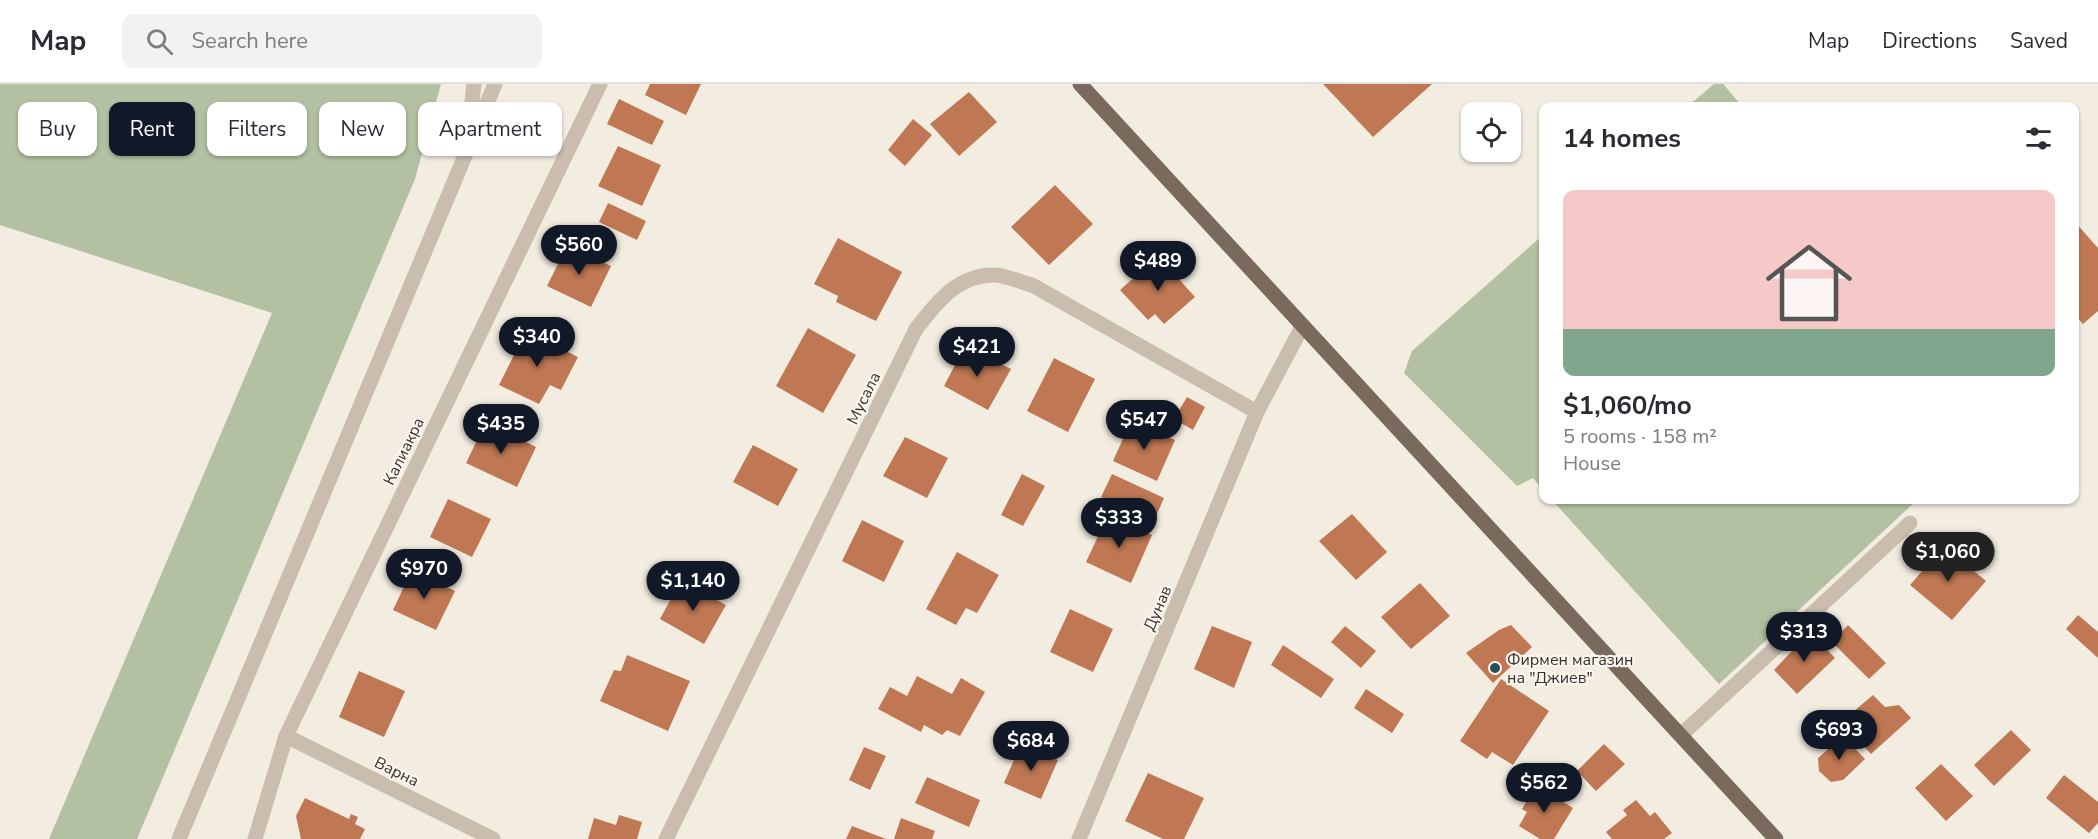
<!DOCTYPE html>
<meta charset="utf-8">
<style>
:root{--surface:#fff;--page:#f2f2f3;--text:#2b2b33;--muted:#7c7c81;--line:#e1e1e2;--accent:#111827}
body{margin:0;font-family:"Nunito Sans",sans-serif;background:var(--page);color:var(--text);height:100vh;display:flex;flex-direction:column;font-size:22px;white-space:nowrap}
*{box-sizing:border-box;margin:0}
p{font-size:20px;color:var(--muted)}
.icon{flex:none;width:33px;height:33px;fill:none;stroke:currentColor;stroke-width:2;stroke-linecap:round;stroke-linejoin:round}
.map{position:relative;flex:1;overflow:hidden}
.panel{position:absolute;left:1539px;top:18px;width:540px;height:402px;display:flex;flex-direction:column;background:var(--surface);border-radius:12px;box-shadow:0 2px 4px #0004}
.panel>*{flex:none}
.guide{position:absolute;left:18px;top:18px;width:570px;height:54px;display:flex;gap:12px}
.fabs{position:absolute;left:1461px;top:18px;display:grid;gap:12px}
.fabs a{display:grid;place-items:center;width:60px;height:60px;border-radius:12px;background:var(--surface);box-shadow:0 2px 4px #0004;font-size:30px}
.price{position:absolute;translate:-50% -51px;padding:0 14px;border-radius:21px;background:var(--accent);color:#fff;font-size:20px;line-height:39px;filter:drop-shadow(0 2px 3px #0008)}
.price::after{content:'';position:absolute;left:50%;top:36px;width:18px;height:14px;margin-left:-9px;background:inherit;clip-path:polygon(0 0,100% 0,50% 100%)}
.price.selected{background:#222;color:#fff}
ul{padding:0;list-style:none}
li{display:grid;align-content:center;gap:12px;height:318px;padding:0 24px}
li+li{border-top:2px solid var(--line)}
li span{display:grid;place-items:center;height:186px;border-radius:12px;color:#555}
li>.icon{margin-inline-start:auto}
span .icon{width:108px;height:108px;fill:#fffc;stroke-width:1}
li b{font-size:26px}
h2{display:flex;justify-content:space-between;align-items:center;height:72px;padding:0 24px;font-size:26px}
.tag{padding:0 21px;border-radius:12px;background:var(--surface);box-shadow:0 2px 4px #0004;font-size:21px;line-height:54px}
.tag.selected{background:var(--accent);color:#fff}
header{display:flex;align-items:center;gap:36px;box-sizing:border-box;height:84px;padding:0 30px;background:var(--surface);border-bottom:2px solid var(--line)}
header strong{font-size:28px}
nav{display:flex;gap:33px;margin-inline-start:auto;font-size:21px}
.search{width:420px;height:54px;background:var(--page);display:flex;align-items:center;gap:15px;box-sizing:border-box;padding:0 21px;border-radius:12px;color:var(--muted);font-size:22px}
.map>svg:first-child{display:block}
</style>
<header>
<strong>Map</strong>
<div class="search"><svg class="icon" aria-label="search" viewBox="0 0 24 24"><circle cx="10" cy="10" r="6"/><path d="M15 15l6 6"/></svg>Search here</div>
<nav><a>Map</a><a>Directions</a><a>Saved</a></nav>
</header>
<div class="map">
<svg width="2098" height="755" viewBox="0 0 2098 755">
<rect width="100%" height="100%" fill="#f2ece1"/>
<!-- green -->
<path fill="#b3c1a2" d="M0,0H441L415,95L137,755H49L272,229L0,141Z
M1714,0H1723L1742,22H1688Z
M1543,151V406L1533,394L1517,402L1404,289L1412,267Z
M1552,416H1917L1719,600Z"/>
<!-- building -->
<path fill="#bf7853" d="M650,0H701L686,31L645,11Z
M1323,0H1432L1373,53Z
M969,8L997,38L959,72L930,40Z
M619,15L664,37L652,61L607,40Z
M913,35L932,51L905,82L888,66Z
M618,62L661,81L642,122L598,102Z
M1055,101L1093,140L1049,181L1011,143Z
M608,119L646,137L637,156L599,138Z
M2074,137L2098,164V227L2083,240L2074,230Z
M838,154L902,188L876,237L836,218L838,212L814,200Z
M567,162L611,182L591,223L547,202Z
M1158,172L1195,213L1164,240L1155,230L1148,236L1120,206Z
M808,244L856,271L823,329L776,302Z
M526,247L578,273L561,306L550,301L539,320L499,301Z
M965,262L1011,285L988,326L944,302Z
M1054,274L1095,295L1068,348L1027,327Z
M1187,313L1205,323L1193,346L1174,335Z
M1131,337L1175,356L1157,397L1113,377Z
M486,338L536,363L517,403L466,379Z
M905,353L948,374L927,414L883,392Z
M753,361L798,385L778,422L733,398Z
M1022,390L1045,402L1023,442L1001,431Z
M1112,390L1164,414L1154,437L1101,413Z
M448,415L491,435L472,473L430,453Z
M1352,430L1387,468L1356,496L1319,457Z
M1108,431L1152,451L1131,499L1086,478Z
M862,436L904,457L884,498L842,477Z
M1944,462L1986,497L1952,536L1910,501Z
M957,468L999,491L977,529L966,524L956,541L926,525Z
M412,486L455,507L436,546L393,526Z
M681,496L726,521L704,560L660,535Z
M1420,499L1450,532L1411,565L1381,533Z
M1070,525L1113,545L1093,588L1050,568Z
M2078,531L2098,548V574L2066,545Z
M1511,541L1532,563L1493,599L1466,569L1499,546Z
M1848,541L1886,579L1869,595L1832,558Z
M1212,542L1252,558L1234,604L1194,585Z
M1345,542L1376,567L1361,584L1331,558Z
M1810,548L1835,574L1797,610L1774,586Z
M1283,561L1334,595L1321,614L1271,581Z
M627,571L690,597L668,647L600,617L614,586L621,587Z
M359,587L405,607L384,653L339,633Z
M917,592L952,610L961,594L985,608L960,652L947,646L942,651L924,641L921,648L878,625L890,603L907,612Z
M1501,595L1549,627L1513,681L1492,668L1487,675L1460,657Z
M1366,605L1404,630L1392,649L1354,624Z
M1873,611L1885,623L1899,621L1911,634L1871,670L1846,643L1852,638L1847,633Z
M2011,646L2031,666L1994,702L1974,681Z
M1843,652L1865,675L1843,696L1831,698L1819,687L1818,674Z
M1021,660L1058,676L1041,715L1004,699Z
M1604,660L1625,680L1596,707L1577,687Z
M864,663L886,672L870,706L849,696Z
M1941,680L1973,712L1946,737L1915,704Z
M1148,689L1204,714L1184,755H1163L1125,737Z
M2064,691L2098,718V739L2089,749L2046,714Z
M927,693L980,716L969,743L915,719Z
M1536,701L1573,724L1554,755H1540L1519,742L1527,728L1522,725Z
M305,714L349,735L351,730L358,733L355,740L365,745L360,755H301L296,732Z
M1636,716L1650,732L1655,728L1672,749L1664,755H1612L1606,748L1627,731L1623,726Z
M619,731L642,738L637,755H588L594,734L616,741Z
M901,734L935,747L932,755H894Z
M852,742L886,755H846Z"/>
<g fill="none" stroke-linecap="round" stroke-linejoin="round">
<!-- minor -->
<path stroke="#cabdae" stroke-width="15" d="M468,53L474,0
M1681,651L1910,439
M286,652L493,755
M179,755L495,0
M255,755L286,652L600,0
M666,755L916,245C937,218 958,190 995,191C1007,192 1021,198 1032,201L1257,328
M1079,755L1257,328L1302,243"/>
<!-- major -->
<path stroke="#7a6a5e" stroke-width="15" d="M1080,0L1776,755"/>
</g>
<!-- markers -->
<circle fill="#235059" stroke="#faf5ee" stroke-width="2" cx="1495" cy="584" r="6"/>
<g text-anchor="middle" stroke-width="4.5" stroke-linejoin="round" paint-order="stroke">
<!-- street labels -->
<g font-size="16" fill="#39312c" stroke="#faf5ee">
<text transform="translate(863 314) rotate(-64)" y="6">Мусала</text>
<text transform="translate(403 367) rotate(-64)" y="6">Калиакра</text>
<text transform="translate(1157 524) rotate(-67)" y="6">Дунав</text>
<text transform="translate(397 687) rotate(26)" y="6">Варна</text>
</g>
<!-- poi labels -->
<g font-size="16" fill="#39312c" stroke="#faf5ee" text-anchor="start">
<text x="1507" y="581">Фирмен магазин<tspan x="1507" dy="18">на "Джиев"</tspan></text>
</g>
</g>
</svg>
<div class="fabs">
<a><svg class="icon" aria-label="locate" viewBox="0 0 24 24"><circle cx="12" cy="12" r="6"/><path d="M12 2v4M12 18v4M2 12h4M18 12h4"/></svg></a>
</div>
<b class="price" style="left:579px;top:192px">$560</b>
<b class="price" style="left:1158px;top:208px">$489</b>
<b class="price" style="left:537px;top:284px">$340</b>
<b class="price" style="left:977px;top:294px">$421</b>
<b class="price" style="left:1144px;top:367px">$547</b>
<b class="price" style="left:501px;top:371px">$435</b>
<b class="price" style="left:1119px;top:465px">$333</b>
<b class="price selected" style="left:1948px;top:499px">$1,060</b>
<b class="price" style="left:424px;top:516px">$970</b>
<b class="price" style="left:693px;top:528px">$1,140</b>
<b class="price" style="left:1804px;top:579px">$313</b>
<b class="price" style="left:1839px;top:677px">$693</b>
<b class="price" style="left:1031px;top:688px">$684</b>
<b class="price" style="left:1544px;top:730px">$562</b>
<div class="guide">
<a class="tag">Buy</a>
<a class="tag selected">Rent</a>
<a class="tag">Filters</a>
<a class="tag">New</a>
<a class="tag">Apartment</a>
</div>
<section class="panel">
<h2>14 homes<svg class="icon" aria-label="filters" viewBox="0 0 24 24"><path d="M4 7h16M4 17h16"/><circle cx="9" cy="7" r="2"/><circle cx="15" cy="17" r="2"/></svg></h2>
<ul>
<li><span style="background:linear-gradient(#f6c9c9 75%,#7fa58c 0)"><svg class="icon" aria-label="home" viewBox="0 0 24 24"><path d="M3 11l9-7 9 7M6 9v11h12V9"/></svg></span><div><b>$1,060/mo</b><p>5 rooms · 158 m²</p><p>House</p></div></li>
</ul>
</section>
</div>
